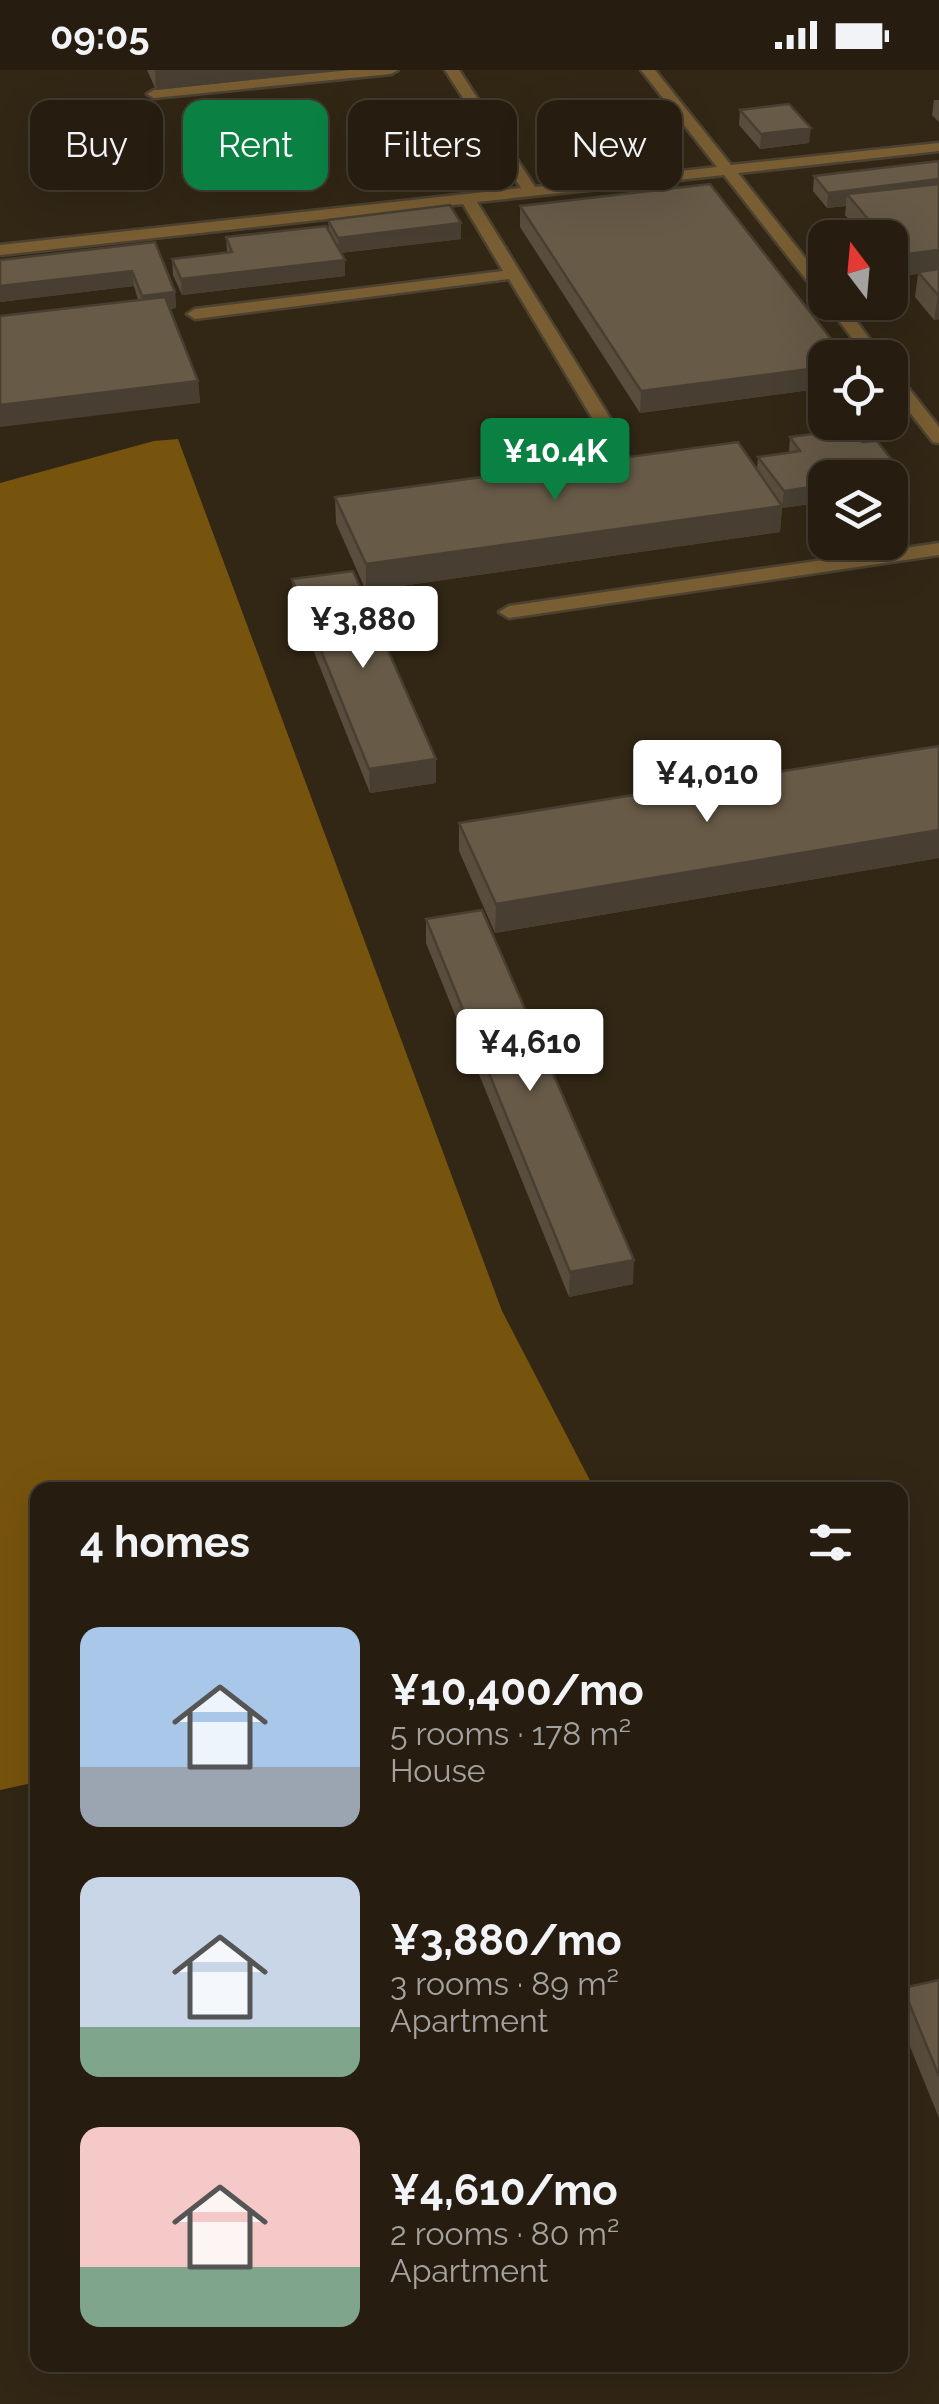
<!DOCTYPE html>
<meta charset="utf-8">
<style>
:root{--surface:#261d10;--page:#322a1e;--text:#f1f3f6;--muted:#a4a29f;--line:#423b30;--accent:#0b8043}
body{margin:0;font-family:Raleway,sans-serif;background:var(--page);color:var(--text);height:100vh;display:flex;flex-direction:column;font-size:38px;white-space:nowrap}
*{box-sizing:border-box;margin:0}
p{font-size:32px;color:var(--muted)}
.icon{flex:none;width:55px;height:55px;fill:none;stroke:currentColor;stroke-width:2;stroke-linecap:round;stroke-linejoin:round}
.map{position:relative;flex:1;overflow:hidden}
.sheet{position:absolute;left:30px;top:1412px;width:878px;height:890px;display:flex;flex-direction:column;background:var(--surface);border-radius:20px;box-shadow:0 10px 40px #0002,0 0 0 2px var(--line)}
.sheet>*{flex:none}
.hud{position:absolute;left:30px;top:30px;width:880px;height:90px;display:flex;gap:20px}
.needle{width:65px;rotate:344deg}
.fabs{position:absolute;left:808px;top:150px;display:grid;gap:20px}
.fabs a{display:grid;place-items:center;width:100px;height:100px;border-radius:20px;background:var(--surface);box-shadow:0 10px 40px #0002,0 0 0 2px var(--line);font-size:50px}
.price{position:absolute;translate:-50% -85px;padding:0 22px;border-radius:10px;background:#fff;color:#222;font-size:32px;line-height:65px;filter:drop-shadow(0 2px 5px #0008)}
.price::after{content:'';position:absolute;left:50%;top:60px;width:30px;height:22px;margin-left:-15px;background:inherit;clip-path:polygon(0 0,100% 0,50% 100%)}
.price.on{background:var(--accent);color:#fff}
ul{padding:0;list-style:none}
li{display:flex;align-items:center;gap:30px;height:250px;padding:0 50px}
li span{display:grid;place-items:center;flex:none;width:280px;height:200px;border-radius:20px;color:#555}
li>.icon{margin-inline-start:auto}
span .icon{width:120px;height:120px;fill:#fffc;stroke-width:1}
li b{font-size:42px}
h2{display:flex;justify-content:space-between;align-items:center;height:120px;padding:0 50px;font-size:42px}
.pill{padding:0 35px;border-radius:20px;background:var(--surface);box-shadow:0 10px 40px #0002,0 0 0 2px var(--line);font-size:35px;line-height:90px}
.pill.on{background:var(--accent);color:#fff}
.status{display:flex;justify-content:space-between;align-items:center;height:70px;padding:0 50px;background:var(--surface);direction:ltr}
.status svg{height:28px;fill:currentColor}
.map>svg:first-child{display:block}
</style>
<div class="status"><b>09:05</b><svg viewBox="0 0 49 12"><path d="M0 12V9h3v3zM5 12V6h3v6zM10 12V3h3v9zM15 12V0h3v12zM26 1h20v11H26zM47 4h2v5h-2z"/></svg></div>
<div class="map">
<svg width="939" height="2334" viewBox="0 0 939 2334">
<rect width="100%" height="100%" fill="#322715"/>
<!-- water -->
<path fill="#77540d" d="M178,369L502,1241L595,1420H38L37,1712L0,1720V413L154,371Z"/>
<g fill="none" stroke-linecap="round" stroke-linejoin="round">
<!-- minor casing -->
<g stroke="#4d4231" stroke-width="5">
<path id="minor" d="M350,0H398L391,4L154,28L147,24L154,20Z
M445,0H459L535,117L717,97L641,0H655L731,95L939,73V81L738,103L825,213V228L819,226L724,105L477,132L618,361L609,366L600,361L509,209L195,249L187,244L195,239L503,201L463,134L0,185V175L521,118Z
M825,232H842L884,288H867Z
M890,301L896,302L939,357V373L933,372L890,317Z
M939,473V485L509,548L499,542L509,536Z"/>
</g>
<!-- minor -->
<use href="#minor" fill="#795e33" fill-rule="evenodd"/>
</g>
<!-- wall -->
<path fill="#594d3d" d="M147,0H343L156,20Z
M934,30H939V52L932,45Z
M740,40L809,73L760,79L739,55Z
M939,91V249L934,250L915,227L918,204L897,206L890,198V168H864L845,145L846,136L827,138L813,121L814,106Z
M377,92L495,106L384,119L377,108Z
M520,136L825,288V318L640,343L520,157Z
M328,150L461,153V169L341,183L345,206L182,225L173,205L172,189L227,182L226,167L329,161Z
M155,172L175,222L176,238L170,239L198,311L200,333L138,230L134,216L0,232Z
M790,367L862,372L903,404L901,421L890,422V408L825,432L782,438L780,462L366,521L336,453L335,427L757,400L758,387L789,383Z
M292,509L436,713L370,723L294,532Z
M939,676V788L495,863L459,781V753Z
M426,849L633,1214L569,1227L426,873Z
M939,1910V2048L900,1952V1931L903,1918Z"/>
<!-- shaded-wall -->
<path fill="#483f32" d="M155,0H343L156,20Z
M811,58L809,73L760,79L761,64Z
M495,91V106L384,119V104Z
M939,109V124H847L846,136L827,138L828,123Z
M461,153V169L339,183L338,168Z
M939,180V201L897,206L899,185Z
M345,190V206L182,225L181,209Z
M132,201L134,216L0,232V216Z
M175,222L176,238L143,242L142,226Z
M938,225H939V249L934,250Z
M825,297V318L640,343L641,321Z
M198,311L200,333L0,357V335Z
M903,404L901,421L890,422V408H879Z
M825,415V432L782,438L784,421Z
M782,436L780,462L366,521V494Z
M436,689V713L370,723L369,699Z
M939,760V788L495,863L496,834Z
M634,1190L633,1214L569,1227L570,1202Z"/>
<!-- building -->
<path fill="#675a47" stroke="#483f32" stroke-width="2.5" d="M789,34L811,58L761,64L740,40Z
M487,79L495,91L384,104L377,92Z
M939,91V109L828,123L814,106Z
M710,114L846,288H825V297L641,321L520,136Z
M939,114V180L899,185L890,174V168H884L847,124Z
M450,135L461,153L338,168L328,150Z
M326,156L345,190L181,209L172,189L232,182L226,167Z
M155,172L175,222L142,226L132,201L0,216V190Z
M939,199V225H938L918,202Z
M165,227L198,311L0,335V246Z
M851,359L862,372L877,371L903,404L879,408H825V415L784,421L758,387L800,381L790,367Z
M738,372L782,436L366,494L335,427Z
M353,501L436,689L369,699L292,509Z
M939,676V760L496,834L459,753Z
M482,840L634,1190L570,1202L426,849Z
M939,1910V2006L903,1918Z"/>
</svg>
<div class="fabs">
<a><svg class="needle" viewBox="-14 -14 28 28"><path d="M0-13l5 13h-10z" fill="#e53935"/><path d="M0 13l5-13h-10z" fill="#a4a29f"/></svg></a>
<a><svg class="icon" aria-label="locate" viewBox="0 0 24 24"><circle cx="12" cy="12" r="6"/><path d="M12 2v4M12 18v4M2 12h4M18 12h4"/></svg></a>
<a><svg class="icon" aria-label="layers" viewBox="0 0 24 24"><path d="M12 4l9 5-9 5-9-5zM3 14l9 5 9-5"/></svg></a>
</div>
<b class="price on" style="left:555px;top:433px">¥10.4K</b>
<b class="price" style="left:363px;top:601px">¥3,880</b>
<b class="price" style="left:707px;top:755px">¥4,010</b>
<b class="price" style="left:530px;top:1024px">¥4,610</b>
<div class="hud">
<a class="pill">Buy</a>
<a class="pill on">Rent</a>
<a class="pill">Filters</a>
<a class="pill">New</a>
</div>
<section class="sheet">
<h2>4 homes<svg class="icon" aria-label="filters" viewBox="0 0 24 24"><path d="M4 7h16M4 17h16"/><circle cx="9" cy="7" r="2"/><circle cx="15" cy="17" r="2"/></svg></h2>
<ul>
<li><span style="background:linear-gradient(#a9c7e8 70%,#9aa5b1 0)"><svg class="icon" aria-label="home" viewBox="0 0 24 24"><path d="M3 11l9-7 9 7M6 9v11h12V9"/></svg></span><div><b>¥10,400/mo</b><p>5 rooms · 178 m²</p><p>House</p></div></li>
<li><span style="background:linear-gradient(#c9d6e8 75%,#7fa58c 0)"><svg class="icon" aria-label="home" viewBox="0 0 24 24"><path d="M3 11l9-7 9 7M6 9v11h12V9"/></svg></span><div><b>¥3,880/mo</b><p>3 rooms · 89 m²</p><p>Apartment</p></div></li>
<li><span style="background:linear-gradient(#f6c9c9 70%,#7fa58c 0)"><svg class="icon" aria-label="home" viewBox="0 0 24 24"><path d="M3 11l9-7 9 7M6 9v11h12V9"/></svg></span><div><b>¥4,610/mo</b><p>2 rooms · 80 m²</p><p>Apartment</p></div></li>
</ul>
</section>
</div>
